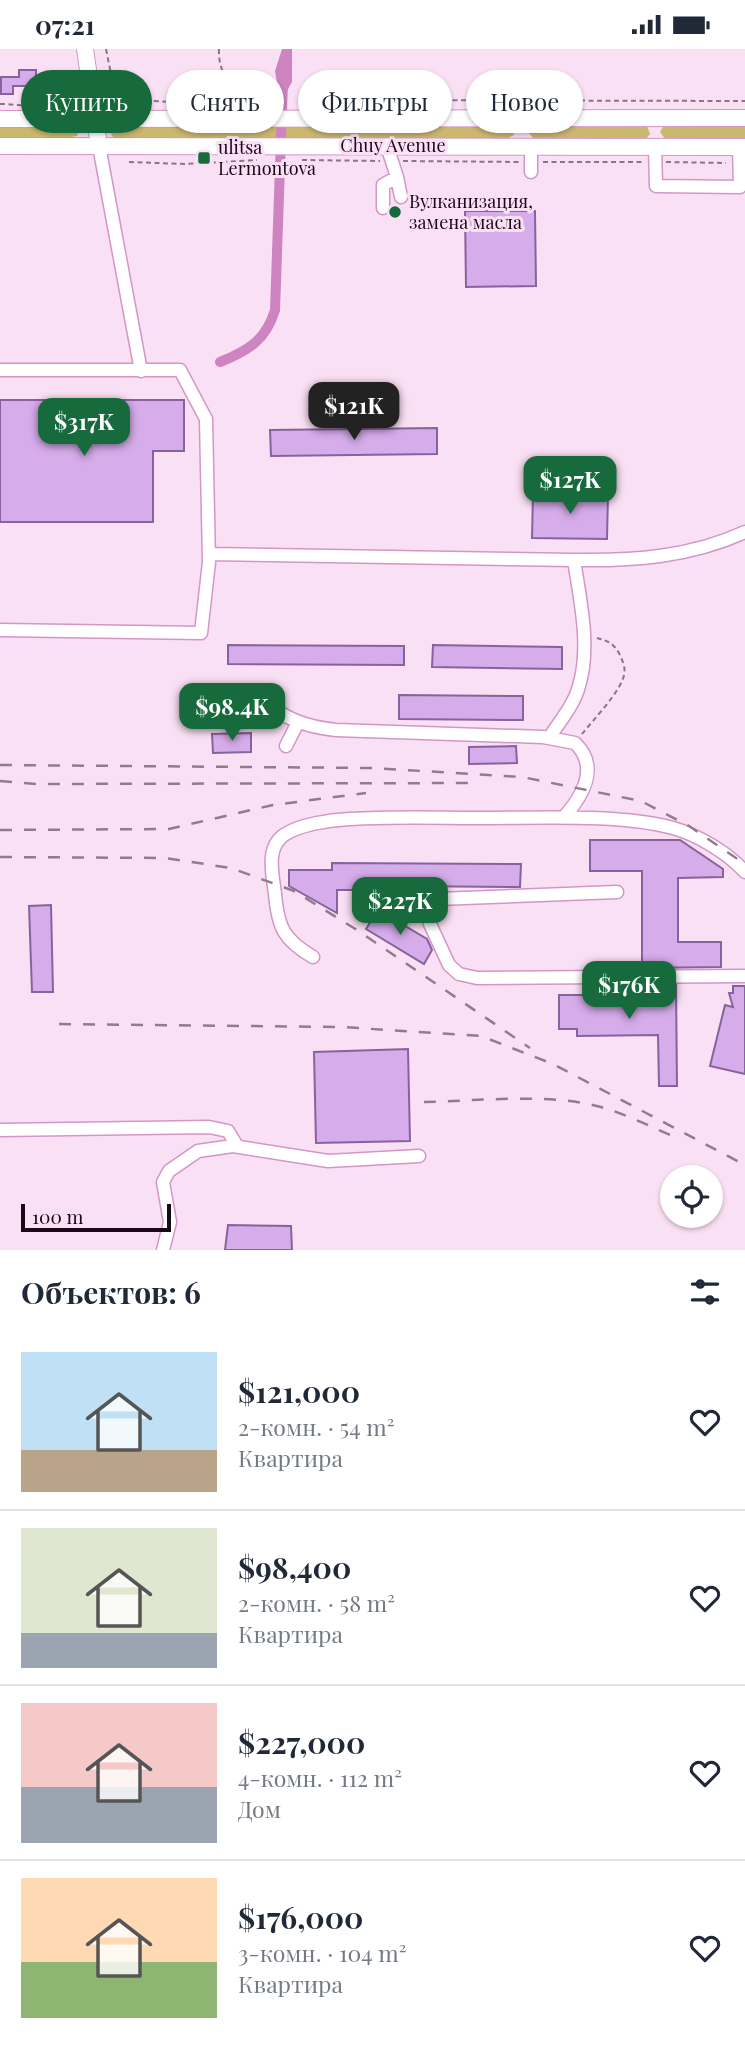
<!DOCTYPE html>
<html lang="ru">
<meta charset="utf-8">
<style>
:root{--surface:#fff;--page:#f6f6f7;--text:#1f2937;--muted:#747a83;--line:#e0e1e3;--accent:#166a3c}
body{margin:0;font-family:"Playfair Display",serif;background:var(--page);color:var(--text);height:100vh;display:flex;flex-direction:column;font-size:26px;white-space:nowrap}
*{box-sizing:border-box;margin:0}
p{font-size:23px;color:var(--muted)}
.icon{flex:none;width:38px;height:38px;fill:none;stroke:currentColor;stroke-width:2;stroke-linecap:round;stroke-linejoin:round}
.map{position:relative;height:1201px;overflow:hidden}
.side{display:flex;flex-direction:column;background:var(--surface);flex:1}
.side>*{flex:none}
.banner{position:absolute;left:21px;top:21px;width:704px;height:63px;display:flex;gap:14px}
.tools{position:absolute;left:660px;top:1116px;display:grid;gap:14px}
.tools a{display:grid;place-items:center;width:63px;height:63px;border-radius:50%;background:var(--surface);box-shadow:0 2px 5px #0004;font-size:35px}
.scale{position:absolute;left:21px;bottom:18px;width:150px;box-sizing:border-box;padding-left:7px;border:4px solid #1c0719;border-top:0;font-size:19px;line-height:24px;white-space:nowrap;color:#1c0719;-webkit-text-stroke:5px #fae0f4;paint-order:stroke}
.price{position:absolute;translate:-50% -60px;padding:0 16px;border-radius:14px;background:var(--accent);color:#fff;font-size:23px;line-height:46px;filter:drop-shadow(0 2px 4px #0008)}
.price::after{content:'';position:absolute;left:50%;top:42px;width:21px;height:16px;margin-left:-10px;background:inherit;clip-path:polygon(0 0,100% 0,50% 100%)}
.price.on{background:#222;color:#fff}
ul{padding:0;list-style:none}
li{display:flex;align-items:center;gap:21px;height:175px;padding:0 21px}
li+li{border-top:2px solid var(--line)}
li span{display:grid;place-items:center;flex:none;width:196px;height:140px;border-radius:0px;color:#555}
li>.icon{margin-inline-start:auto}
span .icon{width:84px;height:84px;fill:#fffc;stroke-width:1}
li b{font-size:30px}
h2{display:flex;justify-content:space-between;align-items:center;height:84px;padding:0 21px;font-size:30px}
.pill{padding:0 24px;border-radius:32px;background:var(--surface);box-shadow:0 2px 5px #0004;font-size:24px;line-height:63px}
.pill.on{background:var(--accent);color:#fff}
.status{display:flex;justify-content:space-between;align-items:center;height:49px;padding:0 35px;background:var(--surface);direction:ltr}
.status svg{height:19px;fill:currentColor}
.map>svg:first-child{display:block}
</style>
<div class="status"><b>07:21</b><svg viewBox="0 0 49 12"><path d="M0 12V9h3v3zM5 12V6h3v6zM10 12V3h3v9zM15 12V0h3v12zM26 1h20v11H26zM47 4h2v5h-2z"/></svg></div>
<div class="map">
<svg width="745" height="1201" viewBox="0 0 745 1201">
<rect width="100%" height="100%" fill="#fae0f4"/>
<!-- green -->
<path fill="#ccb76f" d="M510,75L514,86L505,91H115L111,85L115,77Z
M745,75V91L665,90L660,83L664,76Z
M0,77H73L78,84L77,87L66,89L0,90Z
M531,77H647L650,85L646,90H534L529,84Z"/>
<!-- water -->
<path fill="#cd84c0" d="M282,0H292V33L287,42L279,45L275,22Z"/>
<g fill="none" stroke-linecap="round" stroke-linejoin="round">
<!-- canal -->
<path stroke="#cd84c0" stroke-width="10" d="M220,313C248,302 266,291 275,261L283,32"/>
</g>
<!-- building -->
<path fill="#d6aceb" stroke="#88629c" stroke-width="2" d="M19,21H36V37H13V45H1V28H19Z
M465,162H535L536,237L466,238Z
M0,351H184V402H153V473H0Z
M437,379V405L271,407L270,381Z
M533,444L608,445L607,490L532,489Z
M228,596L404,597V616L228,615Z
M433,596L562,598V620L432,618Z
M399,646L523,647V671L399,670Z
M251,684V703L213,704L212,685Z
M516,697L517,714L469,715V698Z
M590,791H680L723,820V828L678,829V893H721V918L642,919V822H590Z
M332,814L521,815L520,838L403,837V861L389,860V841H337V864L289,837V821H332Z
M51,856L53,943H32L29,857Z
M378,861L427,890L432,901L424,915L366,880Z
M676,936L677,1037H659L658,986L577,987V980H559V946H641L642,937Z
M733,937H745V1025L710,1017L725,956L733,958L729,944H733Z
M408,1000L410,1092L316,1094L314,1003Z
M228,1176L291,1177L292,1201H225Z"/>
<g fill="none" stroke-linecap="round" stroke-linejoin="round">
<!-- minor casing -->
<g stroke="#d496c7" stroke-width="15">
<path id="minor" d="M99,97L141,322
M531,97V123
M655,97L656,137L740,138L739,98
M397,128L401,148
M383,159V136L397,128L387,97
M0,321H180L206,370L209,513L201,584L0,581
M209,505L574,511
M261,649C283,670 307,678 336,681L543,688L575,694C600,718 583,747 563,769
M549,689C560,672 574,656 579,637C591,597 580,551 574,511C633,512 691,508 745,483
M286,697L298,673
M617,843L438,850L430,863V875L449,916L459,925L477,929L745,927
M313,908C284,891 278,879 275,845C273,827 265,799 284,786C300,775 331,771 350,770C396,767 442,769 488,769C544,769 619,765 673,779C698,786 728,804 745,823
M0,1081L209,1078L228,1082L237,1097
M163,1201L170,1173L163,1133L169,1122L198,1102L233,1097L328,1112L419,1107"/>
</g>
<!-- major casing -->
<g stroke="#d496c7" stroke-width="18">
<path id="major" d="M85,0L99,97
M0,70L745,69
M0,97L745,98"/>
</g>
<!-- path -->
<path stroke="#8c7487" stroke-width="2" stroke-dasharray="5 3.5" stroke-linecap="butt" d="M106,0L114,40L126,51L253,56
M219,0C218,25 231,37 248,54
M0,55C23,55 61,64 78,46
M309,56L321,51L745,52
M302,111L380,112
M403,112L520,113
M129,113L185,115L257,111
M543,113H642
M666,113L726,114
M582,685C593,671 621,642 624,626C626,618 622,611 619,604C613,594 608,592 597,589"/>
<!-- minor -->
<use href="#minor" stroke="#fff" stroke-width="12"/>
<!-- major -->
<use href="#major" stroke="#fff" stroke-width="16"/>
<!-- rail -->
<path stroke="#937b8e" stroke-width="2.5" stroke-dasharray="12 12" stroke-linecap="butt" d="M0,716L372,719L522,728L641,752L689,777L745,815
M0,732L37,735L476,734
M0,781L169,780L273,756L366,744
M0,808L165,809L231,819L294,842L357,881L530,999
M59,975L342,978L481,987L553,1015L745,1116
M424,1053C475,1052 548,1044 597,1057C624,1064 651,1078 677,1089"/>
</g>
<!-- markers -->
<g fill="#166a3c" stroke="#fae0f4" stroke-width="2.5">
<rect x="197" y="102" width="14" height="14" rx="3.5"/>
<circle cx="395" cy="163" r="7"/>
</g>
<g text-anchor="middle" stroke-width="6" stroke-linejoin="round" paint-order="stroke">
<!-- street labels -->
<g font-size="18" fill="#1c0719" stroke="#fae0f4">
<text x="393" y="103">Chuy Avenue</text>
</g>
<!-- poi labels -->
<g font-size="18" fill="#1c0719" stroke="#fae0f4" text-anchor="start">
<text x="218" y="105">ulitsa<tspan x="218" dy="21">Lermontova</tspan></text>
<text x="409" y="159">Вулканизация,<tspan x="409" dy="21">замена масла</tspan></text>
</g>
</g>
</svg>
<div class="tools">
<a><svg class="icon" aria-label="locate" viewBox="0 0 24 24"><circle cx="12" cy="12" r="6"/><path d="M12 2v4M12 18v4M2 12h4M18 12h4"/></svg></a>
</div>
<div class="scale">100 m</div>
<b class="price on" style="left:354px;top:393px">$121K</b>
<b class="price" style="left:84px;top:409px">$317K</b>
<b class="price" style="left:570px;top:467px">$127K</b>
<b class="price" style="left:232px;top:694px">$98.4K</b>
<b class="price" style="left:400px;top:888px">$227K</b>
<b class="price" style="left:629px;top:972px">$176K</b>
<div class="banner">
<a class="pill on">Купить</a>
<a class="pill">Снять</a>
<a class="pill">Фильтры</a>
<a class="pill">Новое</a>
</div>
</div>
<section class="side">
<h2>Объектов: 6<svg class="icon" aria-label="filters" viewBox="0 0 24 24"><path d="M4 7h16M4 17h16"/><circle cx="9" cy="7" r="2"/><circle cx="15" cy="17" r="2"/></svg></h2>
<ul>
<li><span style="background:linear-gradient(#bfe0f5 70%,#b9a48a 0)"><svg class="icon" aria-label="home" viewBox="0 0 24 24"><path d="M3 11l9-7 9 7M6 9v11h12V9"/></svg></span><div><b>$121,000</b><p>2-комн. · 54 m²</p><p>Квартира</p></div><svg class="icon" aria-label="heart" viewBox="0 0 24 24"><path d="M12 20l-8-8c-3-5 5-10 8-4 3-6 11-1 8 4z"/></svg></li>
<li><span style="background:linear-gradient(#dfe7d0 75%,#9aa5b1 0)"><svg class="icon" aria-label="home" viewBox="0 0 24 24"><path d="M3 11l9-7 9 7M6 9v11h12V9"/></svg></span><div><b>$98,400</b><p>2-комн. · 58 m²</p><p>Квартира</p></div><svg class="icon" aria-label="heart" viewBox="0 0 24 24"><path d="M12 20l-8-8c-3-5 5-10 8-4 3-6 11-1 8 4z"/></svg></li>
<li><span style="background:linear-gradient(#f6c9c9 60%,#9aa5b1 0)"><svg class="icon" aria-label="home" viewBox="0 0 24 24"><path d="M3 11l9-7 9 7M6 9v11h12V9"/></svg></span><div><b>$227,000</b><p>4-комн. · 112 m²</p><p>Дом</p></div><svg class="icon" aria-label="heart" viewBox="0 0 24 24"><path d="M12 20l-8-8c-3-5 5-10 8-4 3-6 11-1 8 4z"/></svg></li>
<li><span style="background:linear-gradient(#ffd9b3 60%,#8fb573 0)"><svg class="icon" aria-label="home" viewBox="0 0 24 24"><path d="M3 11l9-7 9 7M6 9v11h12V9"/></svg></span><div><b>$176,000</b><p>3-комн. · 104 m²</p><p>Квартира</p></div><svg class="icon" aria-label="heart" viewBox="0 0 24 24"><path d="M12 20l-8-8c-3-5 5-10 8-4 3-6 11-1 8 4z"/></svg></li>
</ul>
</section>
